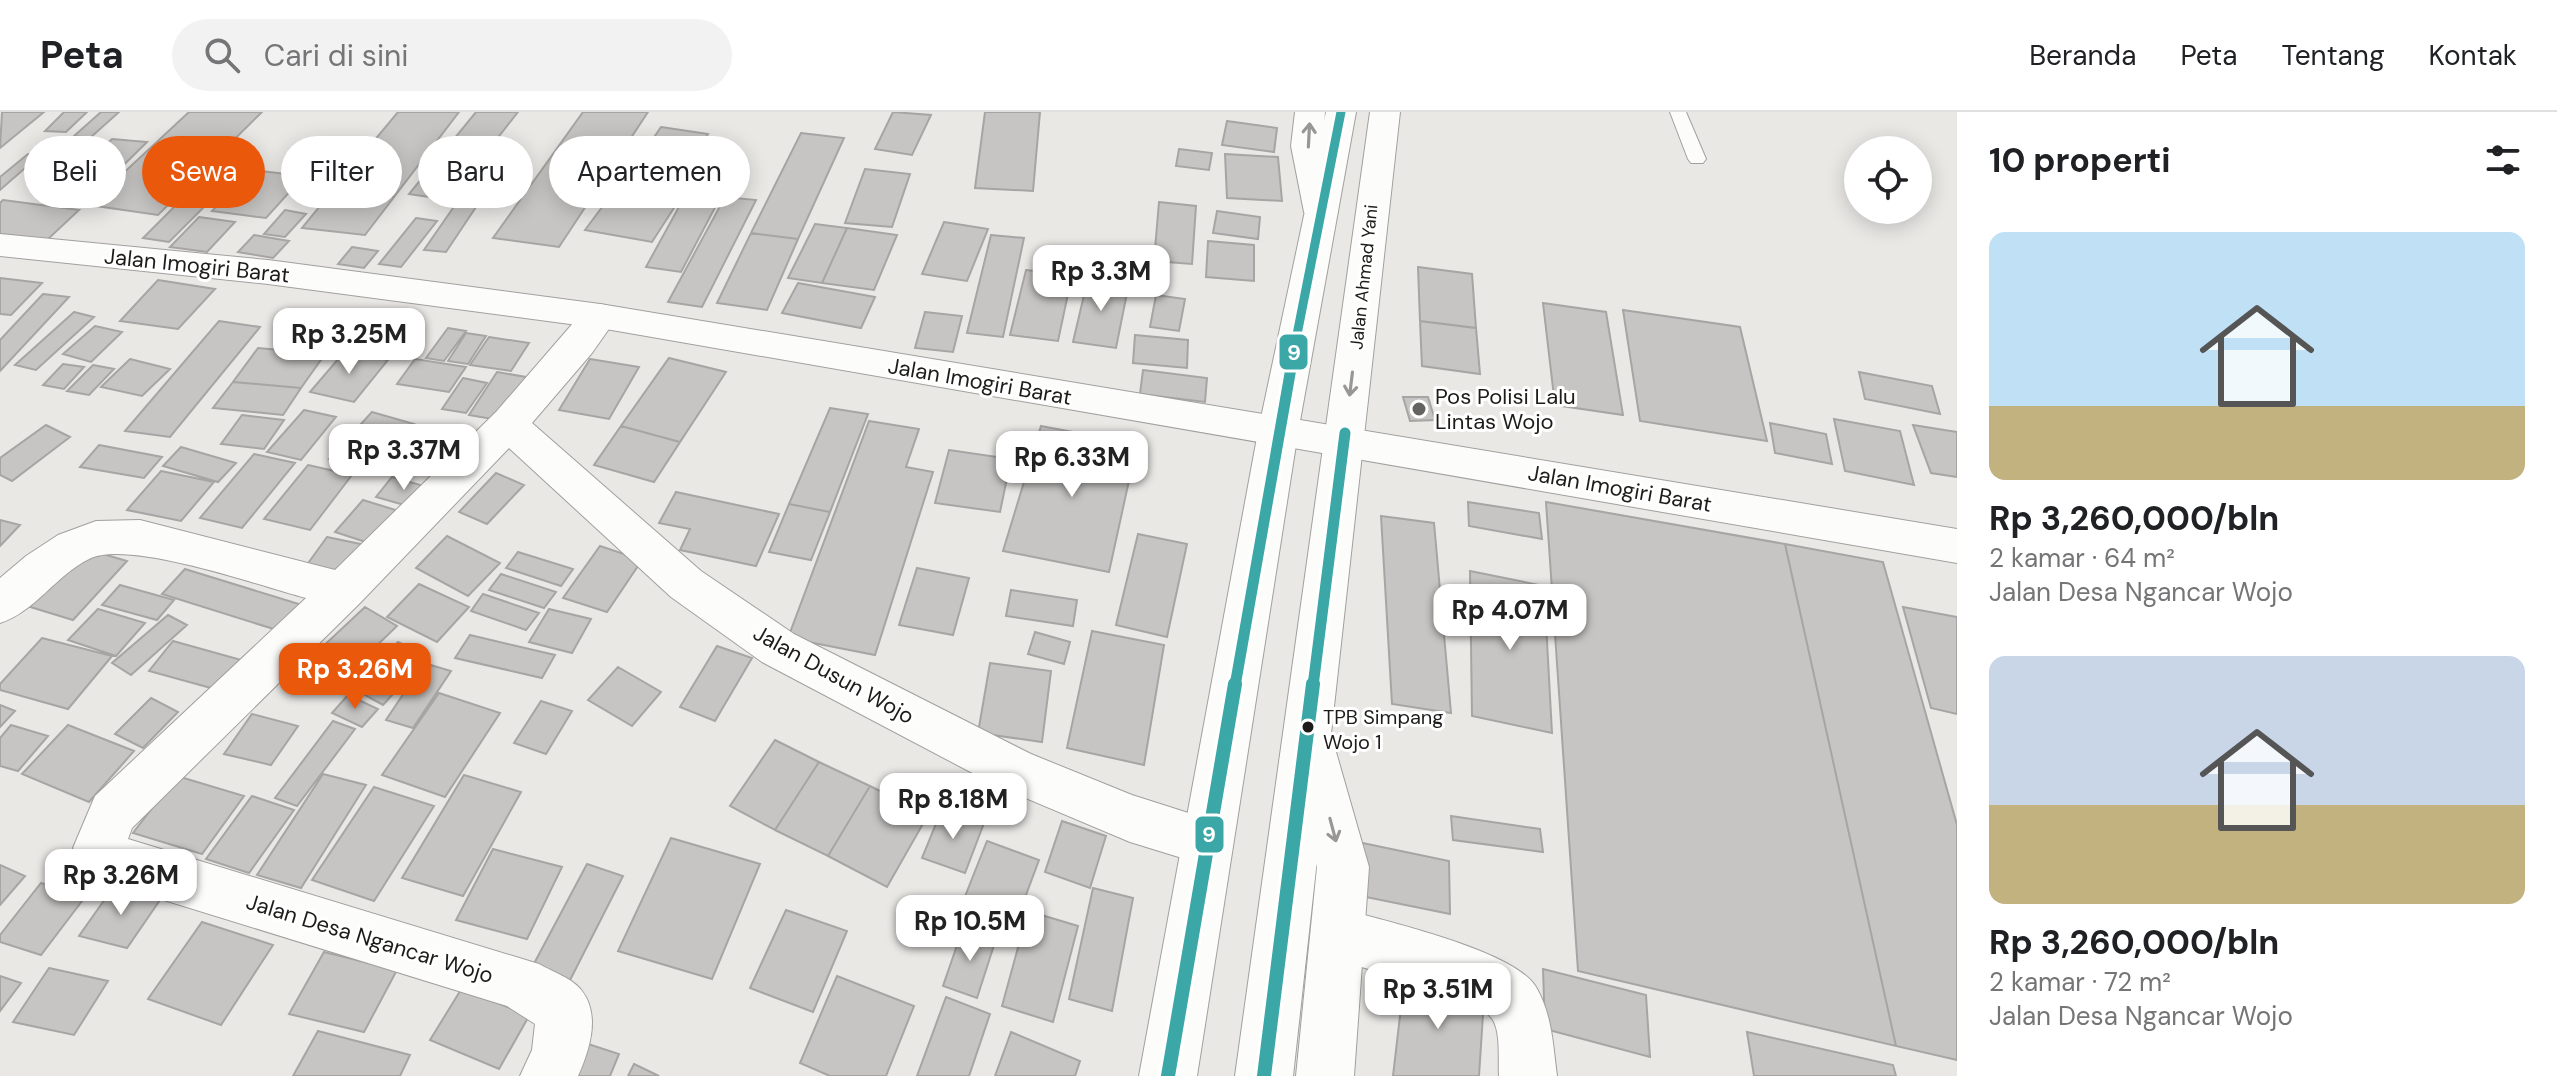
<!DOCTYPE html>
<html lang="id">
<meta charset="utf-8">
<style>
:root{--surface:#fff;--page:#f2f2f2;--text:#202124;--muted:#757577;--line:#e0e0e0;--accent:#ea580c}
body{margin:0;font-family:"DM Sans",sans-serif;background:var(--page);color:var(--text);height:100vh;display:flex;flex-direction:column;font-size:30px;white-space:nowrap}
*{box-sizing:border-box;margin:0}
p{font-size:26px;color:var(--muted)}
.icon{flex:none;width:44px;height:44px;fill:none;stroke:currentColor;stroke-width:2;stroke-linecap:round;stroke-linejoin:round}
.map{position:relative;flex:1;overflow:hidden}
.sheet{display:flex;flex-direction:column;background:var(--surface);width:600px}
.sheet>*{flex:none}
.top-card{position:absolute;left:24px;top:24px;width:760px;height:72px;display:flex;gap:16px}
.tools{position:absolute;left:1844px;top:24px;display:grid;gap:16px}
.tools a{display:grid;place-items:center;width:88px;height:88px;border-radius:50%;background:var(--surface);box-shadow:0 4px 20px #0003;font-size:40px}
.price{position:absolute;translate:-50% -68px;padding:0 18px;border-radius:16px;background:#fff;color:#222;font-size:26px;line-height:52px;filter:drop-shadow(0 2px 4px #0008)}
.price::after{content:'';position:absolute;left:50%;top:48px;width:24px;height:18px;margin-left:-12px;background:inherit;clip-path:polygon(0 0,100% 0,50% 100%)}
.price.active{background:var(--accent);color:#fff}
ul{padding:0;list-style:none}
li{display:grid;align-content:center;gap:16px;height:424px;padding:0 32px}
li span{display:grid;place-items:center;height:248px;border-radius:16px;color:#555}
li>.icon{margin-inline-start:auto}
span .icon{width:144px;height:144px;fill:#fffc;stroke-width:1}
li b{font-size:34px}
h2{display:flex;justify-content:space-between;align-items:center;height:96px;padding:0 32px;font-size:34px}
.chip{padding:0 28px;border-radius:36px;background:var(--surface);box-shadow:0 4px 20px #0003;font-size:28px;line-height:72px}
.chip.active{background:var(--accent);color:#fff}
header{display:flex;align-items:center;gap:48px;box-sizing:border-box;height:112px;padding:0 40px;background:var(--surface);border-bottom:2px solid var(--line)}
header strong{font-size:38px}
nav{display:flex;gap:44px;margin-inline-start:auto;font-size:28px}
.search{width:560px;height:72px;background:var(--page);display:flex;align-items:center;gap:20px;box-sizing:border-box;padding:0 28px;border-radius:44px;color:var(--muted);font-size:30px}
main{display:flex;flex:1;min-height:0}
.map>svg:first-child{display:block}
</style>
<header>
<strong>Peta</strong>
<div class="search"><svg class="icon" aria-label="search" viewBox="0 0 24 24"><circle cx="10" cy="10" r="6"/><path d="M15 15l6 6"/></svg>Cari di sini</div>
<nav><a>Beranda</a><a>Peta</a><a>Tentang</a><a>Kontak</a></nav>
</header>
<main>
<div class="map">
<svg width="1957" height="964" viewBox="0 0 1957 964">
<rect width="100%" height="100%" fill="#eae8e5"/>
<!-- building -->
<path fill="#c7c5c3" stroke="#a7a5a4" stroke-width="2" d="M2,0H44L0,36Z
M64,0H87L66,20L45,19Z
M101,0H119L90,26L74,24Z
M189,0H262L158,103L89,93Z
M398,0H459L394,85L333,78Z
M476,0H518L449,88L409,82Z
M583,0H648L559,135L493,126Z
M893,0L931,3L912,43L875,37Z
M985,0H1040L1033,79L975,76Z
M1227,9L1277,16L1274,40L1222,33Z
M661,15L708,22L690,50L642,43Z
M801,21L844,26L798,127L751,121Z
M112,27L147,30L83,93L46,89Z
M1179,37L1212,41L1209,58L1176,54Z
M28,42L40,43L0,78V65Z
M1225,42L1278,45L1282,89L1227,86Z
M865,57L910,62L892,115L845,111Z
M251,58L304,64L266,106L212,99Z
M617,75L681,85L652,130L585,118Z
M333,78L394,85L365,123L302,116Z
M686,82L720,86L681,160L646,155Z
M462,83L482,86L446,140L424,138Z
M184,85L210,89L169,130L143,126Z
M725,85L756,88L702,195L668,190Z
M3,88L79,98L47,128L0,122V91Z
M1159,90L1196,94L1192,152L1154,149Z
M285,98L306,102L285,125L264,122Z
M1217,99L1260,105L1258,127L1213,121Z
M199,105L235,110L207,140L170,135Z
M416,106L437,109L401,155L379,152Z
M944,110L988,117L967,169L922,162Z
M815,112L847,116L822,171L788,166Z
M847,116L897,123L874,178L822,171Z
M751,121L798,127L767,198L717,191Z
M254,123L289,129L273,146L238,140Z
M991,123L1024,126L1003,225L967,221Z
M1208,129L1254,133V169L1206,165Z
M352,135L378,139L364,156L338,152Z
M1418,155L1472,162L1476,216L1420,209Z
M1026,158L1072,163L1058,229L1010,223Z
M0,166L42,171L11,203L0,202Z
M1088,166L1129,171L1116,236L1073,230Z
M158,168L215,177L178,217L120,209Z
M798,171L875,185L861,216L782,201Z
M43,182L69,185L0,259V228Z
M1156,183L1185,187L1179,219L1150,215Z
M1543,191L1606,200L1623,303L1555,293Z
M1623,198L1740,215L1767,329L1640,309Z
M74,200L94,205L36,258L15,253Z
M925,200L962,204L953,240L915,236Z
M219,209L260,215L170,325L125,319Z
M1420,209L1476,216L1480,262L1422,254Z
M95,214L122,220L91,250L63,242Z
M448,216L466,219L444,249L426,246Z
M466,221L486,224L468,252L448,249Z
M1135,223L1188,228L1187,256L1133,251Z
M489,225L529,231L511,259L470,253Z
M258,236L325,242L301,276L233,270Z
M345,239L388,248L354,290L310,280Z
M669,246L726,260L680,330L621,314Z
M130,247L170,257L142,284L101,275Z
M415,247L466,255L449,280L397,272Z
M590,247L639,255L609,307L559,298Z
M63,252L84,255L64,277L43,273Z
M93,253L114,257L89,283L67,279Z
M1143,258L1207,266L1205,290L1140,282Z
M497,260L532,266L504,309L469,303Z
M1859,260L1932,274L1940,302L1865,287Z
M463,266L487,271L466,301L442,297Z
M233,270L301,276L283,303L213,296Z
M1403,285H1428L1435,308L1410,309Z
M830,296L868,302L830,400L789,392Z
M304,298L336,305L301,348L267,340Z
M372,300L414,312L373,360L329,347Z
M242,303L284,308L264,337L221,332Z
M1834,307L1900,319L1914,373L1845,359Z
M869,309L919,317L906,355L933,360L875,543L788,526Z
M1770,311L1826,322L1832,352L1775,341Z
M46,313L70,325L12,369L0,363V346Z
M1913,313L1957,320V365L1931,361Z
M621,314L680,330L654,370L594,353Z
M1041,314L1137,332L1109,460L1003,439Z
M424,318L472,325L454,355L406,347Z
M99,333L162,345L144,366L80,355Z
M181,335L236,351L218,370L163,354Z
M949,338L1011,347L1000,400L935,391Z
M254,342L295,351L242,416L200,406Z
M308,353L352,363L310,418L264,407Z
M161,359L214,370L181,409L127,398Z
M496,361L524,373L487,412L459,400Z
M392,365L431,376L415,396L376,385Z
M676,380L779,402L756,454L680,438L690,417L659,411Z
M363,388L402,400L375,433L335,420Z
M1468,390L1539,401L1542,427L1469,414Z
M1546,390L1785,432L1896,934L1578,859Z
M789,392L830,400L811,448L769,440Z
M1381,404L1434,411L1451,601L1392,592Z
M0,408L20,413L0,434Z
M1138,422L1187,432L1167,525L1116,513Z
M447,424L500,451L468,484L416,456Z
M327,425L375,435L355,464L306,454Z
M1785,432L1883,450L1957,713V948L1896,934Z
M600,434L642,448L607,500L563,486Z
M82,436L127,449L73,508L27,494Z
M518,440L573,457L561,474L506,456Z
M917,456L969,466L953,523L899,513Z
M185,457L302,493L280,519L162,482Z
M1470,459L1544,474L1552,621L1472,604Z
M501,462L556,480L544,496L489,478Z
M419,472L469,495L437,530L387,505Z
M120,473L174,488L157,508L102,493Z
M1011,478L1077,488L1073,514L1006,504Z
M483,482L539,501L526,518L471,499Z
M365,495L397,514L335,574L302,554Z
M1903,495L1957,505V602L1931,596Z
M98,497L145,511L116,544L68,528Z
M549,497L591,507L572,541L529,530Z
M168,503L187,513L131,563L112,551Z
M1092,519L1164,533L1144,653L1067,636Z
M1035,520L1070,530L1064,552L1028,542Z
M470,523L555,543L542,566L455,546Z
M42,526L112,544L68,597L0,578V572Z
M173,529L245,549L222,579L149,559Z
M398,530L427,545L383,593L354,577Z
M717,534L752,546L715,609L680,595Z
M424,551L451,559L413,616L386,608Z
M990,551L1051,559L1042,630L978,621Z
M618,555L661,580L632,614L588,588Z
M439,581L500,601L445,685L382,663Z
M348,583L378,597L362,615L332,601Z
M151,586L178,600L143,636L115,622Z
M541,589L572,599L546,642L514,631Z
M0,593L15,599L0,615Z
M252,602L298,614L271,653L224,642Z
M333,609L355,617L297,694L275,686Z
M11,613L48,624L18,659L0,654V626Z
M68,613L134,639L89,690L22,662Z
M775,628L819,650L775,718L730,694Z
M819,650L870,674L828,744L775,718Z
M323,662L366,673L301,776L257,763Z
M464,663L521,680L463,784L402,766Z
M177,664L244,684L202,742L133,721Z
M870,674L928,703L887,775L828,744Z
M374,675L434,694L374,789L312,768Z
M252,684L294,698L249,761L206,747Z
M942,697L984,711L965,761L922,746Z
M1451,704L1540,717L1543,740L1453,728Z
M1062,709L1106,724L1090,776L1045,760Z
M671,726L760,752L712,867L618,839Z
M987,729L1039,748L1017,807L964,787Z
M1353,729L1449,749L1450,802L1351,782Z
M493,737L562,755L527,827L456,808Z
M587,752L623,764L567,874L529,861Z
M0,753L25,764L0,793Z
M41,771L85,785L41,843L0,830V823Z
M115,773L162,785L127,836L79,824Z
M1093,776L1133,786L1112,899L1069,887Z
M786,798L847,819L813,900L750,876Z
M1028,799L1078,814L1053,910L1002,894Z
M202,810L273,833L221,913L148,887Z
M963,816L996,827L977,886L943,874Z
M324,840L397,858L364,920L289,902Z
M49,856L108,869L74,923L13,910Z
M1543,857L1646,883L1650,945L1545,917Z
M1405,861L1484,887L1479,964H1393Z
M0,864L21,871L0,899Z
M837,864L914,894L886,964H830L800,951Z
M462,876L529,904L499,957L430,928Z
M946,885L990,902L969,964H917Z
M318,919L410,943L400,964H293Z
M1011,920L1080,949L1075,964H995Z
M1747,920L1893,953L1896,964H1754Z
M576,928L619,942L610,964H559Z
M634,952L659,964H628Z"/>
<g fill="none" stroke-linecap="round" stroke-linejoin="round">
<!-- service casing -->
<g stroke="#a1a09e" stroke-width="2">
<path id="service" d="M1670,0H1686L1706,47L1703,51H1691L1688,47Z"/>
</g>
<!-- minor casing -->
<g stroke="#a1a09e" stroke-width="2">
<path id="minor" d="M600,192L613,195L618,204L592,241L532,311L701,459L794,522L1031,642L1132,683L1226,713L1233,730L1226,747L1208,754L1130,730L997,674L762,550L671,485L509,336L360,491L132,716L128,727L539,852C551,859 574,867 582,879C601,904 589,939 578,964H520L532,938L535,912L507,894L112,772C92,764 82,756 73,736L95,684L306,486C260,474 128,427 89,447C56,463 35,500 0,511V466L26,444L58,423L96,409L140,408L335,458L496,300L587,195Z
M1338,796C1381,808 1514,838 1536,875C1552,902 1553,933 1557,964H1499C1498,948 1501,922 1493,908C1474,878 1356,857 1319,842L1311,823L1319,804Z"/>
</g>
<!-- tertiary casing -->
<g stroke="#a1a09e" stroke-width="2">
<path id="tertiary" d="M1295,0H1325L1323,34L1338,100L1333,107L1321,110L1309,107L1304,100L1291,34Z
M1308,604L1325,611L1332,626L1369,755L1354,964H1296L1317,755L1284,626L1291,611Z"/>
</g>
<!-- secondary casing -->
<g stroke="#a1a09e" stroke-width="2">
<path id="secondary" d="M0,122L268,148L600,192L1957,417V451L600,216L268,172L0,144Z"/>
</g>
<!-- trunk casing -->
<g stroke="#a1a09e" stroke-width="2">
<path id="trunk" d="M1326,0H1356L1298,320L1197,964H1139L1258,320Z
M1370,0H1400L1293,964H1235Z"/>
</g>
<!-- service -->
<use href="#service" fill="#fcfcfb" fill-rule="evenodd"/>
<!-- minor -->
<use href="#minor" fill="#fcfcfb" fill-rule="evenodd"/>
<!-- tertiary -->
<use href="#tertiary" fill="#fcfcfb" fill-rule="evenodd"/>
<!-- secondary -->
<use href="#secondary" fill="#fcfcfb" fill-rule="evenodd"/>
<!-- trunk -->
<use href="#trunk" fill="#fcfcfb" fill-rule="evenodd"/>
<!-- bus-1-far2 casing -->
<g stroke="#fff" stroke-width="14">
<path id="bus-1-far2" d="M1290,258L1341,0"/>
</g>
<!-- bus-1-far1 casing -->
<g stroke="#fff" stroke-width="17">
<path id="bus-1-far1" d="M1235,574L1291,256
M1313,574L1345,321"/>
</g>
<!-- bus-1 casing -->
<g stroke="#fff" stroke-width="20">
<path id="bus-1" d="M1168,964L1235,572
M1264,964L1313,572"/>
</g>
<!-- bus-1-far2 -->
<use href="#bus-1-far2" stroke="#3ba8a7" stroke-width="9"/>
<!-- bus-1-far1 -->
<use href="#bus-1-far1" stroke="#3ba8a7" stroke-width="11"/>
<!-- bus-1 -->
<use href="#bus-1" stroke="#3ba8a7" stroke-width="14"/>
</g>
<!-- one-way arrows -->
<defs><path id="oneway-shaft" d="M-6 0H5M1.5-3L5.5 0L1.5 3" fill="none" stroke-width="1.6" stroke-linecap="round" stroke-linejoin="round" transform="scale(2)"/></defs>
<g stroke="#989796">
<use href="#oneway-shaft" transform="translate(1309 23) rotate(-87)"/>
<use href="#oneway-shaft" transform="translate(1351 272) rotate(97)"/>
<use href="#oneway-shaft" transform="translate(1333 718) rotate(75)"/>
</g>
<!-- markers -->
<circle fill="#656361" stroke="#fff" stroke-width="3" cx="1419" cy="297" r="8"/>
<circle fill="#1d1c1a" stroke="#fff" stroke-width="3" cx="1308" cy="615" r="7"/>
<g text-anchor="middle" stroke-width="6" stroke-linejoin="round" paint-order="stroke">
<!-- far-street labels -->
<g font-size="18" fill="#1d1c1a" stroke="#fff">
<text transform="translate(1364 165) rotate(-84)" y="6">Jalan Ahmad Yani</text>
</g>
<!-- bus labels -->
<g font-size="20" fill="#1d1c1a" stroke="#fff" text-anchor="start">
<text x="1323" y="612">TPB Simpang<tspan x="1323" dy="25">Wojo 1</tspan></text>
</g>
<!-- street labels -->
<g font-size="22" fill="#1d1c1a" stroke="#fff">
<text transform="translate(197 153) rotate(6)" y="8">Jalan Imogiri Barat</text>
<text transform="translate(980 269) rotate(10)" y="8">Jalan Imogiri Barat</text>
<text transform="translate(1620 376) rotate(10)" y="8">Jalan Imogiri Barat</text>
<text transform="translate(834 562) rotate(29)" y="8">Jalan Dusun Wojo</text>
<text transform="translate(370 826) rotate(17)" y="8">Jalan Desa Ngancar Wojo</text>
</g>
<!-- poi labels -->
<g font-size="22" fill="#1d1c1a" stroke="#fff" text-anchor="start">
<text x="1435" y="292">Pos Polisi Lalu<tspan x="1435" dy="25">Lintas Wojo</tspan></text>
</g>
</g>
<g stroke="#fff" stroke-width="3">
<rect x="1278" y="221" width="31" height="38" rx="8" fill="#3ba8a7"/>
<rect x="1194" y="703" width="31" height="39" rx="8" fill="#3ba8a7"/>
</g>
<g font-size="22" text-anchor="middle" font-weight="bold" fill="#fff">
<text x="1294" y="248">9</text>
<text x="1209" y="730">9</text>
</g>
</svg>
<div class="tools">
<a><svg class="icon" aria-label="locate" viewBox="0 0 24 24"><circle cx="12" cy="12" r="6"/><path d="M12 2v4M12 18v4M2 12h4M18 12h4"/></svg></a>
</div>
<b class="price" style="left:1101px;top:201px">Rp 3.3M</b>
<b class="price" style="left:349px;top:264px">Rp 3.25M</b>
<b class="price" style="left:404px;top:380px">Rp 3.37M</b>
<b class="price" style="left:1072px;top:387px">Rp 6.33M</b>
<b class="price" style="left:1510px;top:540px">Rp 4.07M</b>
<b class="price active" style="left:355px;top:599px">Rp 3.26M</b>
<b class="price" style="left:953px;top:729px">Rp 8.18M</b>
<b class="price" style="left:121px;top:805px">Rp 3.26M</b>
<b class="price" style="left:970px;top:851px">Rp 10.5M</b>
<b class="price" style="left:1438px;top:919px">Rp 3.51M</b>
<div class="top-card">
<a class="chip">Beli</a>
<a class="chip active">Sewa</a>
<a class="chip">Filter</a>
<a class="chip">Baru</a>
<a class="chip">Apartemen</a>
</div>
</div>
<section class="sheet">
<h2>10 properti<svg class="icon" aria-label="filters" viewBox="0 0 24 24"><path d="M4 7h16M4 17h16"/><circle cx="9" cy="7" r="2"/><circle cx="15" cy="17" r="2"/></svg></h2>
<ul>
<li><span style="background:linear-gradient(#bfe0f5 70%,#c2b280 0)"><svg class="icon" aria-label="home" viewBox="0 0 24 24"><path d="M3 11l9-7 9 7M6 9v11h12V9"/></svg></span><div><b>Rp 3,260,000/bln</b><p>2 kamar · 64 m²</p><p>Jalan Desa Ngancar Wojo</p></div></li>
<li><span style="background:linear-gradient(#c9d6e8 60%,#c2b280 0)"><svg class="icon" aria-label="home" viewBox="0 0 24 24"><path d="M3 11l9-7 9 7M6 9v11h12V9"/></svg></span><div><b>Rp 3,260,000/bln</b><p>2 kamar · 72 m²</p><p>Jalan Desa Ngancar Wojo</p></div></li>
</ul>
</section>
</main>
